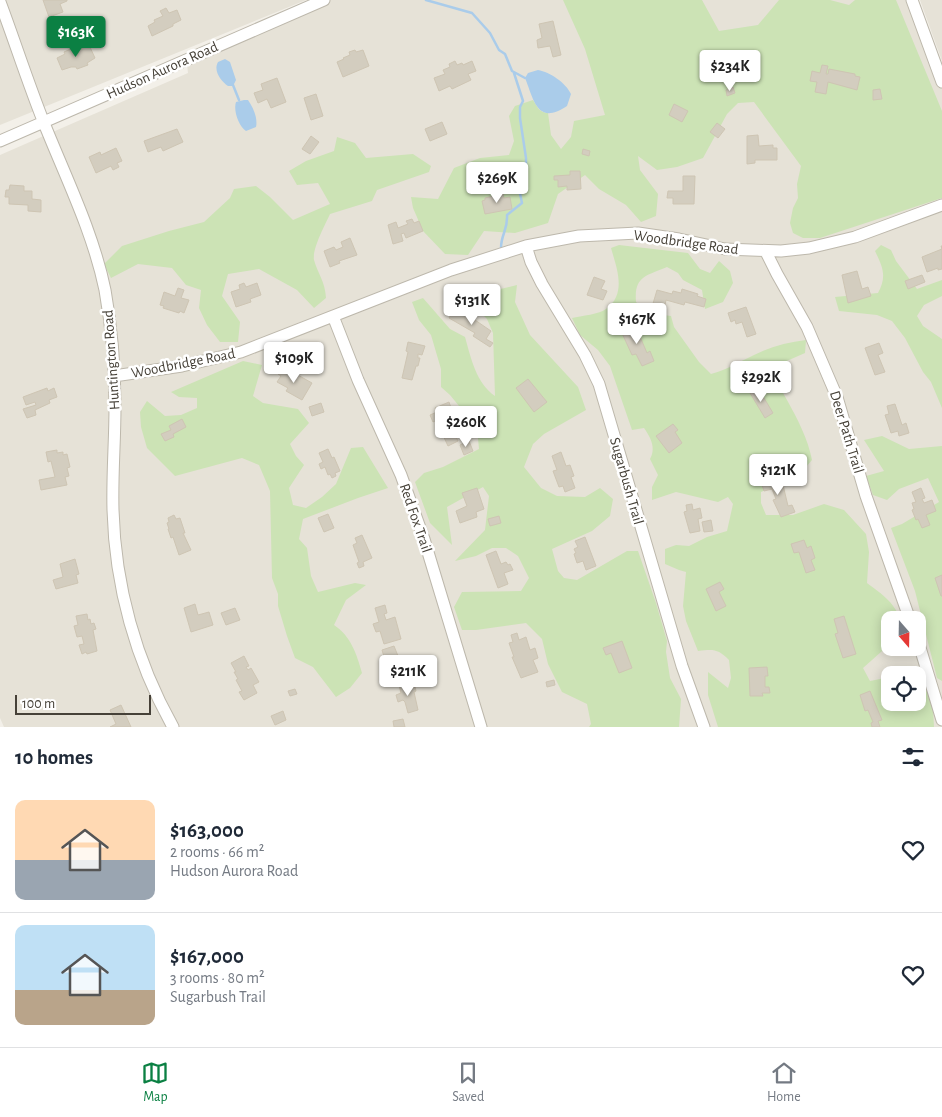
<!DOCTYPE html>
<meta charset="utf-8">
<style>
:root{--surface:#fff;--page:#f2f2f3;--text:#1f2937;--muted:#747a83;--line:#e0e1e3;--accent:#0b8043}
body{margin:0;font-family:"Alegreya Sans",sans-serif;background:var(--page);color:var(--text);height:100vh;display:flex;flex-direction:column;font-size:19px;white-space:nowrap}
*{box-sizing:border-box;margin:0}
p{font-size:16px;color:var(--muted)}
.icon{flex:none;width:28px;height:28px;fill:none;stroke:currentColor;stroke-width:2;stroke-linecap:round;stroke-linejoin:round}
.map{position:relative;height:727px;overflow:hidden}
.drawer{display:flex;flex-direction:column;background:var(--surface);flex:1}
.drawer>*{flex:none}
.needle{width:32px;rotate:160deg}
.controls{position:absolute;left:881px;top:611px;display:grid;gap:10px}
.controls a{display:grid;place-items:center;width:45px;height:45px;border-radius:10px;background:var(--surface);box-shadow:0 2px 12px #0003;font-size:25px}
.scale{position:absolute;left:15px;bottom:12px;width:136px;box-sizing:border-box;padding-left:5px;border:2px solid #464138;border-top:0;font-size:14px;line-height:18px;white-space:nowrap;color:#464138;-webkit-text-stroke:4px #fff;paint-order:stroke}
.price{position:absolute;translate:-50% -42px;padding:0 11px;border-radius:5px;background:#fff;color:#222;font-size:16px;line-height:32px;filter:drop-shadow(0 1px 2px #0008)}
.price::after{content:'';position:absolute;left:50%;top:30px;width:15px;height:11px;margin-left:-8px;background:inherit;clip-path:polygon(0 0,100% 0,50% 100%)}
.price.selected{background:var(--accent);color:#fff}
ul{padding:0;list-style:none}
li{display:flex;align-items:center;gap:15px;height:125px;padding:0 15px}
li+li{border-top:1px solid var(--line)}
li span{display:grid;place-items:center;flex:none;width:140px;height:100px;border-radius:10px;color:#555}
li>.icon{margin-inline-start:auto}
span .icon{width:60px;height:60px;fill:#fffc;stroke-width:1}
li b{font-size:21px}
h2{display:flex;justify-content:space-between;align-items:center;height:60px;padding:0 15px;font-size:21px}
.tab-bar{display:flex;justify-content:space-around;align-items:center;height:70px;border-top:1px solid var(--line);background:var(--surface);font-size:14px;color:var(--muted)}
.tab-bar a{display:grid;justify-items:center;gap:2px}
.tab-bar .selected{color:var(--accent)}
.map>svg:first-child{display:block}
</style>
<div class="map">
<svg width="942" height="727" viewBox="0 0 942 727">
<rect width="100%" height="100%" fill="#f3f0e9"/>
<!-- residential -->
<path fill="#e6e2d7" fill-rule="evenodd" d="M0,0H306L0,125Z
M324,0H912L942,82V727H4L0,718V155L188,73L187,64ZM890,620H918V648H890ZM890,675H918V702H890Z
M920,0H942V61Z"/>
<!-- green -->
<path fill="#cce3b5" d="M563,0H702L719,31L758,25L779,0H830L849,5L855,0H896L942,111V198L820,238H803L793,233L790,223L793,208L798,198L797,184L801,166L754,102L738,103L727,114L703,158L677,167L657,170L638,156L640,170L658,194L656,216L641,222L626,205L599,189L585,175L558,194L548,223L515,233L484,231L468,255L445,254L423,231L413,208L411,197L438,199L454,168L480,158L509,155L514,141L509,116L515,106L533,100C538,108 539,112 548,113L551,135L561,149L571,137L574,121L605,115L585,49Z
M337,137L355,143L366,158L413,154L431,166L429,172L377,190L372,201L330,214C325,225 312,249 314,260C318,274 325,281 326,298L314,308L297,290L259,269L228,274L222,296L240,322L238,342H220L207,325L199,308L201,290L186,285L172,268L138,264L111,278L104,264L122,246L169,231L204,222L230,198L234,189L256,186L270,197L293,220L330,204L318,183L297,185L289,171L306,161L334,151Z
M619,245L688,253L700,269L710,273L719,261L730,271L733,283L723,302L705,309L702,290L683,280L678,273L667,267C646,276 634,276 636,302L648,313L671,316L674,327L699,362L711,374C727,370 739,362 754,355C770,347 788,342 806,340L805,353L773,367C775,380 781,389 787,400C797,418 808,439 812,460L799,475L761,492V503L766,515H793L824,504L844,510L866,534L869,552L867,583C883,595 893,601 901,620H890V644L863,668L870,681L890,677V702H918V675C933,694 933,704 934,727H718L708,695V672L728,688L731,678L729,660C718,649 714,649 698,651L686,621L683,606L686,572L679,570L665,564V549L676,545L689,546L707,537L727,531L733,504L728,497L718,502L676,492L652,500V487L658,475L650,459C656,448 651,438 644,428L632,430L610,366L598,350L580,335L572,318C581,316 600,314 606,309C627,294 617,269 611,248Z
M881,245L891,250L896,261L917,289L942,280V296L924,305L917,316L923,326L942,339V408L931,382L923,372L905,338L892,321L877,315L839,311L835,297L878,293C887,276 883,268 875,251Z
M517,285L515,302L530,335L578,387L586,410L544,434L533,444L524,467L541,488L557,496L585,497L600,488L613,499L610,516L592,531L552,549L558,571L564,578L577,580L627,551H638L656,603L667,641L666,652L670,678L681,699L679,727H589L591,724L587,704L562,692L548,664L542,639L526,623L476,630H462L454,607L462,592L521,591L529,578L518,556L506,548H492L476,556L455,561L485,530L489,496L483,487L447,507L452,545L430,523L415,482L424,473L443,467L479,449L477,428L450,395L441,387V369L431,335L419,320L412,302L423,298L450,329L465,337C471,358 476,383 495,396L493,333L487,319L454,286L496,290Z
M243,361L262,365L253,396L263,403L298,409L309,423L290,444L296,456L304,465L289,488L293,505L306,508L322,497L336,484L351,448L363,447L388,488L358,498L303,519L299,539L307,548L311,576L318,592L355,583L366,585L346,600L334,625C351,636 357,655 362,673L350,688L336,697L313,667L295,658L287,636L278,606V594L272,578L270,491L259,465L242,458L175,476L147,448L141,427L140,412L147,401L165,416L181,415L197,408V398L179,397L171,392Z
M882,436L909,449L942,446V681L937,678L915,591L891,528L902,524L939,502L928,478L899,489L887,500L873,495L866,476L884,471L864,440Z"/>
<!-- water -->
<path fill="#aaccea" d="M225,59L230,62L236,80L233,86H228C221,81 213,71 218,62Z
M538,70C550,72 566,83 571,94L567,106C537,126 534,100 525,78L528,73Z
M244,100H248C253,107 258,118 256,127L246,131C239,126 233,111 236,102Z"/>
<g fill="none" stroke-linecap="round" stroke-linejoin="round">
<!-- stream -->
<path stroke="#aaccea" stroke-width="2.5" d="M426,0L472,13L490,33L499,50L505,54L512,71L525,78
M233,85L239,100
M501,248C501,234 508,230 507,215L522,203L519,189L526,165V158L520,118V107L523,101L514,73"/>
</g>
<!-- building -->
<path fill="#d3cdbf" stroke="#cec5b3" d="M43,0H67V1L60,4L63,12L49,17Z
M166,8L169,13L177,10L181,20L173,24V26L152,36L148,26L155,22L154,20L163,16L160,11Z
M553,21L561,55L553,57L550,46L538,48L537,40L542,38L539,24Z
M82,44L83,47L89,45L95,58L87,63L88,65L77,69L76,67H71L62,70L57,58L65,54L64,52Z
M355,50L356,52L363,50L369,66L343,77L337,62L344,59L343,58L350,55L349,52Z
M455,61L457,65L462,63L463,65L472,61L476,71L468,74L471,80L452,89L450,86L439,91L434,78L445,74L443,70L450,67L449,64Z
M822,65L828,66L826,74H828L829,69L855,74V76L860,77L857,90L828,82L826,94L815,92L817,82L810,81L812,71L820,73Z
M277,78L286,102L271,108L267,99L258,103L254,93L263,90L261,84Z
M733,87L735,93L727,96L726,90Z
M880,89L882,99L873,100V90Z
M316,94L323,116L311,120L304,98Z
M674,104L688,111L682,122L669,115Z
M442,122L447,134L430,141L425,129Z
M717,123L725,129L718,138L710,132Z
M177,129L183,142L163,151L161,147L148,152L144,141Z
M758,135L759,146L773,145V148H777V160H755V163L747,164V136Z
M311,136L319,142L310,154L302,149Z
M116,148L122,161L117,163L119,167L113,170L111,166L96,173L89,157L100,152L101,155Z
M583,149L590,151L589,156L582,154Z
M570,171H580L581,189L567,190V186L558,187V180H554V176L570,175Z
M683,176H695L694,204H673V198H667L668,191H683Z
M472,179L475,187L470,188L467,181Z
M10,185L24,186V191H32V199L41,200V212L28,211V205L9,204V197H5L6,190H9Z
M503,194L504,198L510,197L512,209L485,214L482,201L485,200V198Z
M412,219L414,223L419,221L423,231L406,238L404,233L401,234L403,241L393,244L388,225L396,222L398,228L408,224L406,221Z
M350,238L357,255L339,261L340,263L330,267L324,251L334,247L336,250L343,247L341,242Z
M941,246H942V269L938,270V268L927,272L922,257L942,249Z
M857,271L862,289L868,287L871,296L848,303L842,275Z
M922,275L925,282L908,289L905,281Z
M594,277L605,281L601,289L607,291L603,300L587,295Z
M244,283L246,287L257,283L261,295L250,299L251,302L236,307L231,292L240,289L239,285Z
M178,288L184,290L181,298L189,300L184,313L180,311L179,313L163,308L164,306L160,305L164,292L175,296Z
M682,289L698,294L697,296L706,299L704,307L685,302L684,305L666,300L664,310L652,307L657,290L672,294L673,291L681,293Z
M456,307L491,331L486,339L493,343L490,347L473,336L475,333L449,318Z
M746,307L756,334L747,337L742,322L736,324L735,320L731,322L728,313Z
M635,325L647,353L650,351L654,361L642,366L636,354L632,355L621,331Z
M408,342L425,346L422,355L418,354V358H420L418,366H416L412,380L402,378L408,352L406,351Z
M879,343L883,353L878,355L885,372L875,375L865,348Z
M281,369L285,372L287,369L312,383L302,400L286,391L288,388L277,382L281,376L278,374Z
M528,379L547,402L534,412L516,388Z
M47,388L48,391L54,388L57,397L49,400L50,403L35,410L36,415L27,418L23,409L36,405L35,402L26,405L23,397Z
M758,388L773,413L765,418L750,393Z
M449,402L453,414L447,416L450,423L455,421L459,430L454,433L458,441L448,446L441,431L440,432L435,421L433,422L430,415L437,412L435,408Z
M321,403L324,412L312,416L309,407Z
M895,404L902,425L906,423L909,433L899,436L898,431L891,433L885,415L889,414L887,406Z
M182,419L186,427L173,434L174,437L165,441L161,434L171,430L169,426Z
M673,424L678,430L675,432L682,443L669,453L656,436Z
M469,441L473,451L464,455L460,445Z
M328,449L332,458L334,457L340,471L335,473L336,476L332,478L330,474L328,475L325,467L321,469L319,464L323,462L319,453Z
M57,450V453L63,452V455L67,454L70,467L67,468L69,476L65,477L67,485L41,490L39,480L55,477L51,461L48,462L46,452Z
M561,452L566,466L570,465L574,476L571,477L575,488L565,492L563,486L559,487L553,471L557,470L552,456Z
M777,476L780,486L783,485L788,506L792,505L795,512L781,517L773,500L776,499L772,489L764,491L761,482Z
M477,488L484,509L476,512L477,517L460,523L456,511L467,506L462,493Z
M921,488L925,498L922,499L924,503L932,500L936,511L926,515L930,525L922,528L918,519L916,520L912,510L914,509L912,503L916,502L912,492Z
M692,504L693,510L700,508L702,518L698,519L700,531L690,533L684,512L687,511L686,505Z
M328,514L334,528L324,532L318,518Z
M174,515L176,519L180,518L185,533H183L191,550L179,555L173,537L171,538L168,529H169L167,523L169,522L168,518Z
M499,516L501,523L490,526L488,519Z
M711,520L713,531L704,532L702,522Z
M362,535L372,558L363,562L364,566L359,568L357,563L359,562L353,545L357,543L355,538Z
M585,537L596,566L586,570L583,561L577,563L574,554L576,553L574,549L578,547L575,541Z
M804,540L807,548L811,546L815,558L811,560L815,570L806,573L799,552L794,553L791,544Z
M496,551L501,564L506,562L508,565L510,564L513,570L504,573L508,584L498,588L486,555Z
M75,559L79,574L76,575L78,583L56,589L53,580L63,577L60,564Z
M942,575V596H941L935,578Z
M720,582L724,589L719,592L726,606L716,611L706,589Z
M195,604L198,615L209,612L213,625L191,632L184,608Z
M385,605L387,613L384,614L386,620L395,617L401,639L384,644L380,631L376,632L373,624L379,622L375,608Z
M235,608L240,620L226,625L221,613Z
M87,614L88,620L90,619L91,624L94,623L96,629L93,630L97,651L87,654L86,652L82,654L79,645L84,644L82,636L77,637L74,626L78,625L76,616Z
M844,616L856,654L843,658L835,634L838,633L834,619Z
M517,633L519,640L526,637L530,650L535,648L538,658L533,660L538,672L521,678L512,657H514L509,643L513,642L511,635Z
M622,641L632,668L619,673L611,653L606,655L603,648Z
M394,646L398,656L385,660L382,650Z
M244,656L249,666L246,667L248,670L251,668L259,682L253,685L257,693L244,700L239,692L242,691L236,680L238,679L234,672H236L231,663Z
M767,667L768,676H765V687H769L770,693H762L763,696H750L749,668Z
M554,680L555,685L547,687L546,682Z
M410,682L412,688L415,687L416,691L414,692L418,710L408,713L405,702L403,700L398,702L396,695L401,693L399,685Z
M295,689L297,694L290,696L288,691Z
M870,691L882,720L878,721L880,727H872L871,723L873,722L868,710L865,711L860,695Z
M121,705L131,727H110L116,724L110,710Z
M283,711L286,720L275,725L271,716Z
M403,719L405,727H394L393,721Z"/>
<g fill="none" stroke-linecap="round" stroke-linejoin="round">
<!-- minor casing -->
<g stroke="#bdb8ac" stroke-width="13">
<path id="minor" d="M912,0L942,82
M0,2C15,42 28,83 44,123C66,178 93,232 105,290C112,329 115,368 115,407C115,442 112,475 113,510C115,586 136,661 173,727
M0,141L324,0
M526,246L531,262L542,284L585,355L599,384L682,666L704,727
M766,252L777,274L807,327L837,397L866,496L910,620
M333,316L358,380L401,475L424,539L481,727
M114,376L182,366L241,352L451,270L526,246L579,236L638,233L679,239L725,249L781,251L809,248L855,237L942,205
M918,641L942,720"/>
</g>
<!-- minor -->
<use href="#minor" stroke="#fff" stroke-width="11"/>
</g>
<g text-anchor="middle" stroke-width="5" stroke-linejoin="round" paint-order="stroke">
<!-- street labels -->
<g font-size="15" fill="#464138" stroke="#fff">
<text transform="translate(162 70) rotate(-24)" y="5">Hudson Aurora Road</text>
<text transform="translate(686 242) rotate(8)" y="5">Woodbridge Road</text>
<text transform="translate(111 360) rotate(-94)" y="5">Huntington Road</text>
<text transform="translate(183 363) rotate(-11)" y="5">Woodbridge Road</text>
<text transform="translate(847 432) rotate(73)" y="5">Deer Path Trail</text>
<text transform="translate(627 481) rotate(74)" y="5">Sugarbush Trail</text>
<text transform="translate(416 518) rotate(71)" y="5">Red Fox Trail</text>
</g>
</g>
</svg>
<div class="controls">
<a><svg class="needle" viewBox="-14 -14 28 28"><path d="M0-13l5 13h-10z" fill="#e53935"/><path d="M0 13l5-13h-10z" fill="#747a83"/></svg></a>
<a><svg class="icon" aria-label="locate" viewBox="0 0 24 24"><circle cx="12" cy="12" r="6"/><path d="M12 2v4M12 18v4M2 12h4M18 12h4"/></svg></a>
</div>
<div class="scale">100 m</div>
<b class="price selected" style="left:76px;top:58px">$163K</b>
<b class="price" style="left:730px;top:92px">$234K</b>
<b class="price" style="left:497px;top:204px">$269K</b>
<b class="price" style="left:472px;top:326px">$131K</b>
<b class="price" style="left:637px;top:345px">$167K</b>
<b class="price" style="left:294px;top:384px">$109K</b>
<b class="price" style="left:761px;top:403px">$292K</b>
<b class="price" style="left:466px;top:448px">$260K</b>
<b class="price" style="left:778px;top:496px">$121K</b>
<b class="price" style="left:408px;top:697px">$211K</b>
</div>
<section class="drawer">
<h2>10 homes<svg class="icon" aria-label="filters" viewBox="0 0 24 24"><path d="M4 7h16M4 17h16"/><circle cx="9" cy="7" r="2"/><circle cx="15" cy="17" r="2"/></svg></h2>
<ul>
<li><span style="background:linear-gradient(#ffd9b3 60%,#9aa5b1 0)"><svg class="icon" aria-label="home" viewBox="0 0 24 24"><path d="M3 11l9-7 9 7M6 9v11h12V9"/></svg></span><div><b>$163,000</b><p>2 rooms · 66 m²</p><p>Hudson Aurora Road</p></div><svg class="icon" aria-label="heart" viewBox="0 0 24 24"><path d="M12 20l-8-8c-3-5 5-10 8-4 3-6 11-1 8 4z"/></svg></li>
<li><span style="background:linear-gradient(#bfe0f5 65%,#b9a48a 0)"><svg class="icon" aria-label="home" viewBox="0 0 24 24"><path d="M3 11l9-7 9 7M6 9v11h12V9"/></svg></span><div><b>$167,000</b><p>3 rooms · 80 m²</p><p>Sugarbush Trail</p></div><svg class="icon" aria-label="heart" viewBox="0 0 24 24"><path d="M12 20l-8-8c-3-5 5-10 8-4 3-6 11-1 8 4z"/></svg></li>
</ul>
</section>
<nav class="tab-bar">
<a class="selected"><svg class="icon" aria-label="map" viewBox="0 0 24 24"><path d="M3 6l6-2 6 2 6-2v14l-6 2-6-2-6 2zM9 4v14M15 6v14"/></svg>Map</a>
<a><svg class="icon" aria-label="saved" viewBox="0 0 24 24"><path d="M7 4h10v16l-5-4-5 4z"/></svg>Saved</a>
<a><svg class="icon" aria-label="home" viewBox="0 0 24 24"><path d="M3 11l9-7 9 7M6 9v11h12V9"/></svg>Home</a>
</nav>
